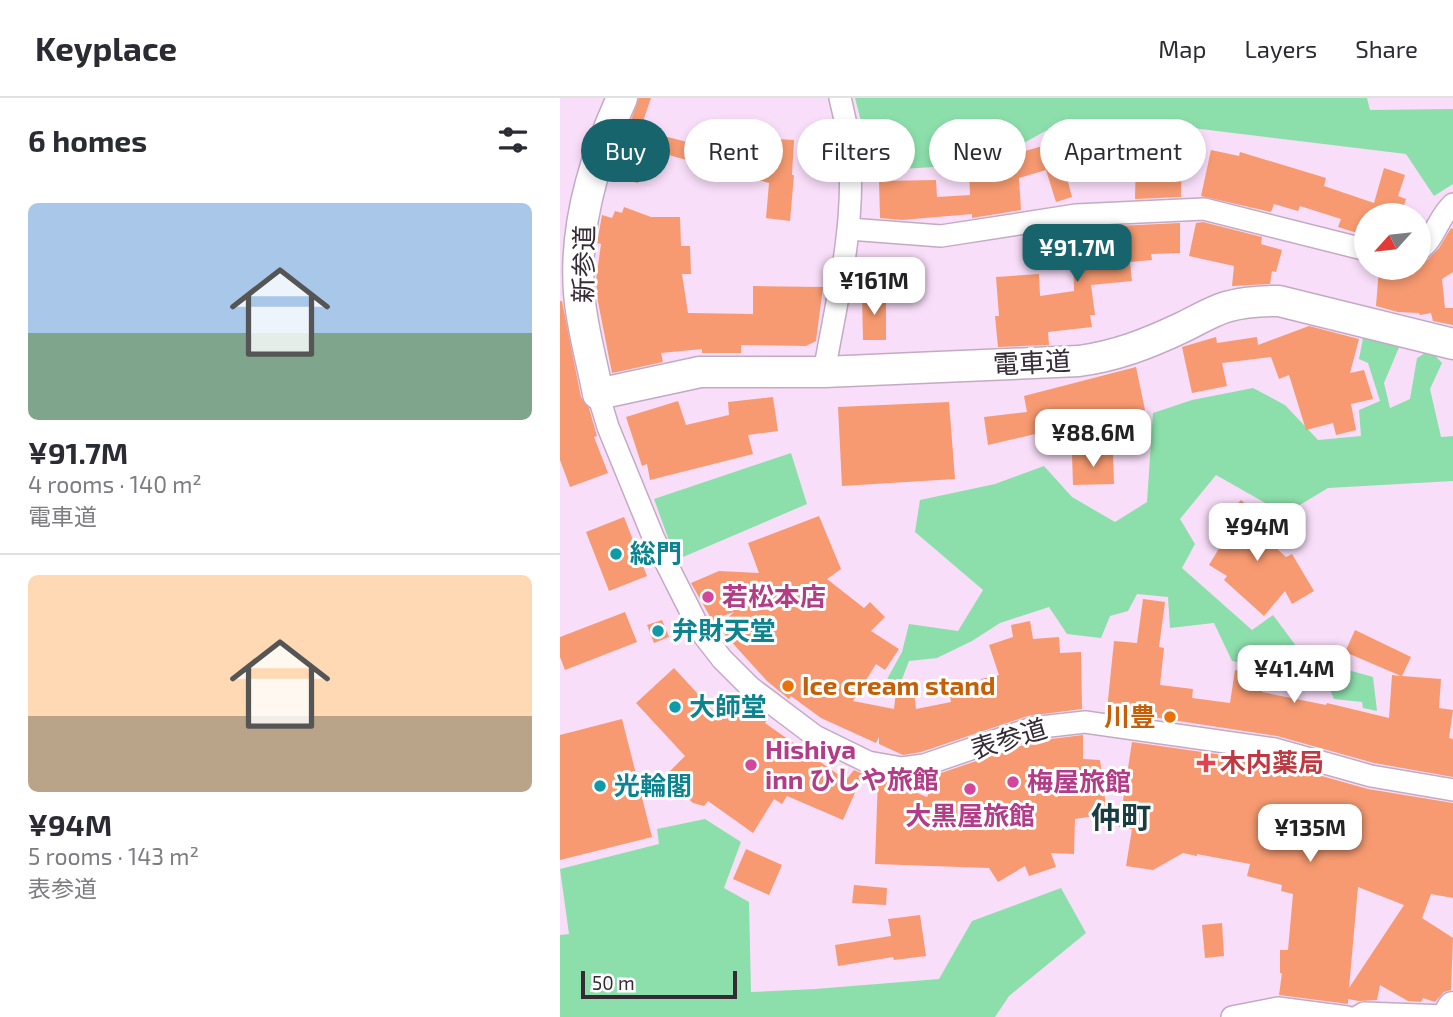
<!DOCTYPE html>
<meta charset="utf-8">
<style>
:root{--surface:#fff;--page:#f2f2f3;--text:#2b2b33;--muted:#7c7c81;--line:#e1e1e2;--accent:#17646c}
body{margin:0;font-family:"Exo 2","Noto Sans JP",sans-serif;background:var(--page);color:var(--text);height:100vh;display:flex;flex-direction:column;font-size:26px;white-space:nowrap}
*{box-sizing:border-box;margin:0}
p{font-size:23px;color:var(--muted)}
.icon{flex:none;width:38px;height:38px;fill:none;stroke:currentColor;stroke-width:2;stroke-linecap:round;stroke-linejoin:round}
.map{position:relative;flex:1;overflow:hidden}
.details{display:flex;flex-direction:column;background:var(--surface);width:560px}
.details>*{flex:none}
.guide{position:absolute;left:21px;top:21px;width:665px;height:63px;display:flex;gap:14px}
.needle{width:46px;rotate:243deg}
.fabs{position:absolute;left:794px;top:105px;display:grid;gap:14px}
.fabs a{display:grid;place-items:center;width:77px;height:77px;border-radius:50%;background:var(--surface);box-shadow:0 4px 10px #0003;font-size:35px}
.scale{position:absolute;left:21px;bottom:18px;width:156px;box-sizing:border-box;padding-left:7px;border:4px solid #352b35;border-top:0;font-size:19px;line-height:24px;white-space:nowrap;color:#352b35;-webkit-text-stroke:5px #fff;paint-order:stroke}
.price{position:absolute;translate:-50% -60px;padding:0 16px;border-radius:14px;background:#fff;color:#222;font-size:23px;line-height:46px;filter:drop-shadow(0 2px 4px #0008)}
.price::after{content:'';position:absolute;left:50%;top:42px;width:21px;height:16px;margin-left:-10px;background:inherit;clip-path:polygon(0 0,100% 0,50% 100%)}
.price.active{background:var(--accent);color:#fff}
ul{padding:0;list-style:none}
li{display:grid;align-content:center;gap:14px;height:371px;padding:0 28px}
li+li{border-top:2px solid var(--line)}
li span{display:grid;place-items:center;height:217px;border-radius:10px;color:#555}
li>.icon{margin-inline-start:auto}
span .icon{width:126px;height:126px;fill:#fffc;stroke-width:1}
li b{font-size:30px}
h2{display:flex;justify-content:space-between;align-items:center;height:84px;padding:0 28px;font-size:30px}
.chip{padding:0 24px;border-radius:32px;background:var(--surface);box-shadow:0 4px 10px #0003;font-size:24px;line-height:63px}
.chip.active{background:var(--accent);color:#fff}
header{display:flex;align-items:center;gap:42px;box-sizing:border-box;height:98px;padding:0 35px;background:var(--surface);border-bottom:2px solid var(--line)}
header strong{font-size:33px}
nav{display:flex;gap:38px;margin-inline-start:auto;font-size:24px}
main{display:flex;flex:1;min-height:0}
.map>svg:first-child{display:block}
</style>
<header>
<strong>Keyplace</strong>
<nav><a>Map</a><a>Layers</a><a>Share</a></nav>
</header>
<main>
<section class="details">
<h2>6 homes<svg class="icon" aria-label="filters" viewBox="0 0 24 24"><path d="M4 7h16M4 17h16"/><circle cx="9" cy="7" r="2"/><circle cx="15" cy="17" r="2"/></svg></h2>
<ul>
<li><span style="background:linear-gradient(#a9c7e8 60%,#7fa58c 0)"><svg class="icon" aria-label="home" viewBox="0 0 24 24"><path d="M3 11l9-7 9 7M6 9v11h12V9"/></svg></span><div><b>¥91.7M</b><p>4 rooms · 140 m²</p><p>電車道</p></div></li>
<li><span style="background:linear-gradient(#ffd9b3 65%,#b9a48a 0)"><svg class="icon" aria-label="home" viewBox="0 0 24 24"><path d="M3 11l9-7 9 7M6 9v11h12V9"/></svg></span><div><b>¥94M</b><p>5 rooms · 143 m²</p><p>表参道</p></div></li>
</ul>
</section>
<div class="map">
<svg width="893" height="919" viewBox="0 0 893 919">
<rect width="100%" height="100%" fill="#f9def9"/>
<!-- green -->
<path fill="#8cdfab" d="M295,0H807L810,12L893,11V86L874,98L846,56L608,27H496L427,66L306,73L302,27Z
M804,235L840,247L824,285L830,310L850,301L857,260L870,252L882,265L870,291L881,339L893,338V383L768,390L725,416L656,377L620,421L635,446L622,470L692,532L713,517L745,560L813,579L817,613L803,610L802,604L774,601L765,580L718,567L707,570L672,563L654,525L610,530L608,499L577,496L568,513L550,518L541,540L507,536L489,509L440,525L412,543L377,560L349,563L339,589L326,583L342,554L349,526L398,533L423,492L355,434L360,402L435,386L484,368L512,399L555,424L587,404L593,315L632,302L693,290L725,307L758,342L801,338L799,312L820,303L808,265L799,261Z
M231,355L247,406L116,462L94,401Z
M145,721L181,744L164,790L189,804L191,894L255,891L379,881L412,823L501,790L526,835L449,898L435,919H0V837L9,836L0,771L99,746L97,731Z"/>
<!-- building -->
<path fill="#f79a71" fill-rule="evenodd" d="M79,0H91L80,32L214,66L216,41L234,42L232,77H234L230,123L206,120L209,85L98,54L97,58L85,55L78,85L53,79L60,52Z
M511,40L517,59L509,61L514,78L507,80L512,99L496,104L486,72L459,80L461,112L412,120V116L342,122L320,120L319,83L376,82L377,99L410,97L409,72L439,70V66L461,65L458,55Z
M581,40H598V44L622,45L621,99L575,101L576,56L581,57Z
M651,52L679,58L680,54L766,80L764,88L814,105L824,70L845,77L838,98L846,101L841,117H807V138L778,129L781,121L740,108L738,113L714,106L711,114L641,98Z
M64,109L91,119H120L121,148H130L131,176H122L128,215L193,216V188L263,189L256,243L246,248L181,247V255H142V251L101,255L103,264L52,275L38,204L36,182L41,146L37,145L42,117L52,120L55,113L62,115Z
M643,124L702,139L701,146L722,152L716,174L712,173L710,186L672,188L674,168L629,158L636,125Z
M620,125V155L591,156L592,162L570,164L572,183L531,187L535,217H530L532,229L488,234L489,247L438,249L435,218H439L436,179L479,176L480,198L514,193L513,154L537,153L535,129Z
M891,130L893,131V174L882,181L885,210H893V227L873,223L871,215L860,217L859,215L838,214L816,208L819,170H859V165L867,162L879,150Z
M492,134L498,158L472,165L465,138Z
M302,197H326V242H303Z
M0,203H2L21,299L29,310L37,338L34,339L48,375L10,389L0,362Z
M749,228L799,241L790,275L804,272L813,301L791,306L796,332L776,337L773,325L746,332L729,277L719,281L711,259L662,265L667,288L632,295L622,249L656,239L657,245L697,239L698,247Z
M576,269L585,312L537,322L536,317L492,327L493,332L428,347L424,319L467,314L464,298Z
M213,299L218,333L188,337L193,356L90,382L87,366L82,368L66,319L118,303L126,327L169,317L168,304Z
M389,304L395,381L282,388L278,309Z
M553,355L554,386L513,387L512,356Z
M681,402L708,425L699,435L726,459L732,456L754,493L732,506L725,493L704,518L664,482L667,478L649,467L669,434L660,426Z
M259,418L281,471L267,481L304,510L310,504L325,519L311,533L339,551L325,572L316,566L293,603L334,611L336,594H354L356,611L391,604L389,593L422,585L421,581L439,577L429,547L453,539L451,527L470,523L473,541L499,539L500,555L521,554L522,611L468,618L361,654L343,657L319,646V639L316,645L261,620L231,598L229,601L207,583L158,529L174,514L152,522L131,485L159,473L199,475L188,445Z
M64,419L87,478L49,493L26,434Z
M583,501L605,504L599,549L604,550L600,587L633,591L632,600L670,605L675,572L705,577L702,594L766,607L767,605L829,620L832,577L841,578L785,554L795,532L851,559L842,578L881,581L879,610L893,612L889,640L893,641V679L814,665L717,638L547,612L554,543L577,545Z
M65,514L77,544L5,572L0,559V539Z
M102,522L109,539L94,545L87,527Z
M114,570L161,621L179,602L207,622L205,625L286,682L294,672L303,676L283,722L227,698L222,706L214,701L193,735L148,703L144,708L133,705L104,679L125,658L76,605Z
M62,621L92,739L0,762V637Z
M523,637V661L540,662L547,716L515,721L514,756L491,755L496,769L469,778L465,768L438,784L429,770L315,766L318,679L367,699L378,676L475,643Z
M572,644L712,664L808,691L893,705V800L871,796L862,820L893,840L891,892L884,894L875,904L863,900L861,904L848,903L820,887L817,902L799,903L788,901V906L719,897L722,875H720V852H728L733,796L721,793L722,787L687,778L690,766L637,756V758L623,755L593,772L566,768L572,731L559,729ZM798,789L844,807L789,890Z
M186,751L222,767L209,797L173,781Z
M294,787L327,790L326,807L292,805Z
M360,817L366,858L334,862L333,859L278,868L275,847L331,838L328,821Z
M662,825L664,858L645,860L642,827Z"/>
<g fill="none" stroke-linecap="round" stroke-linejoin="round">
<!-- street casing -->
<g stroke="#c3aac4" stroke-width="24">
<path id="street" d="M289,131L381,138L516,117L644,111L807,152
M859,152C875,141 878,119 893,106
M264,274C280,184 305,91 280,0
M38,296L48,329L94,441L141,534L162,561L190,589L255,638L308,664L342,670L364,667L472,630L525,624L715,651L811,678L893,692
M672,919L718,910L787,919
M797,919L804,915L887,918"/>
</g>
<!-- secondary casing -->
<g stroke="#c3aac4" stroke-width="33">
<path id="secondary" d="M62,0C35,59 14,128 19,194C21,227 32,263 38,296L140,274H264L519,263C556,258 587,246 621,230C636,223 650,214 666,209C683,204 701,203 719,203L893,246
M887,919L893,909"/>
</g>
<!-- street -->
<use href="#street" stroke="#fff" stroke-width="21"/>
<!-- secondary -->
<use href="#secondary" stroke="#fff" stroke-width="30"/>
</g>
<!-- markers -->
<g fill="#0f9aa8" stroke="#fff" stroke-width="2.5">
<circle cx="56" cy="456" r="7"/>
<circle cx="98" cy="533" r="7"/>
<circle cx="115" cy="609" r="7"/>
<circle cx="40" cy="688" r="7"/>
</g>
<g fill="#d1479c" stroke="#fff" stroke-width="2.5">
<circle cx="148" cy="499" r="7"/>
<circle cx="191" cy="667" r="7"/>
<circle cx="453" cy="684" r="7"/>
<circle cx="410" cy="691" r="7"/>
</g>
<g fill="#e8710a" stroke="#fff" stroke-width="2.5">
<circle cx="228" cy="588" r="7"/>
<circle cx="610" cy="619" r="7"/>
</g>
<path fill="#e0444e" stroke="#fff" stroke-width="2.5" d="M642.5 654.5h7v7h7v7h-7v7h-7v-7h-7v-7h7z"/>
<g text-anchor="middle" stroke-width="6" stroke-linejoin="round" paint-order="stroke">
<!-- street labels -->
<g font-size="26" fill="#352b35" stroke="#fff">
<text transform="translate(24 166) rotate(-89)" y="9">新参道</text>
<text transform="translate(472 265) rotate(-3)" y="9">電車道</text>
<text transform="translate(449 641) rotate(-17)" y="9">表参道</text>
</g>
<!-- culture labels -->
<g font-size="26" font-weight="bold" fill="#0d838f" stroke="#fff" text-anchor="start">
<text x="70" y="465">総門</text>
<text x="112" y="542">弁財天堂</text>
<text x="129" y="618">大師堂</text>
<text x="54" y="697">光輪閣</text>
</g>
<!-- hotel labels -->
<g font-size="26" font-weight="bold" fill="#b23c85" stroke="#fff" text-anchor="start">
<text x="162" y="508">若松本店</text>
<text x="205" y="661">Hishiya<tspan x="205" dy="30">inn ひしや旅館</tspan></text>
<text x="467" y="693">梅屋旅館</text>
<text x="410" y="727" text-anchor="middle">大黒屋旅館</text>
</g>
<!-- food labels -->
<g font-size="26" font-weight="bold" fill="#c56008" stroke="#fff" text-anchor="start">
<text x="242" y="597">Ice cream stand</text>
<text x="596" y="628" text-anchor="end">川豊</text>
</g>
<!-- health labels -->
<g font-size="26" font-weight="bold" fill="#be3a42" stroke="#fff" text-anchor="start">
<text x="660" y="674">木内薬局</text>
</g>
<!-- quarter labels -->
<g font-size="30" font-weight="bold" fill="#1b3d41" stroke="#fff">
<text x="561" y="730">仲町</text>
</g>
</g>
</svg>
<div class="fabs">
<a><svg class="needle" viewBox="-14 -14 28 28"><path d="M0-13l5 13h-10z" fill="#e53935"/><path d="M0 13l5-13h-10z" fill="#7c7c81"/></svg></a>
</div>
<div class="scale">50 m</div>
<b class="price active" style="left:517px;top:186px">¥91.7M</b>
<b class="price" style="left:314px;top:219px">¥161M</b>
<b class="price" style="left:533px;top:371px">¥88.6M</b>
<b class="price" style="left:697px;top:465px">¥94M</b>
<b class="price" style="left:734px;top:607px">¥41.4M</b>
<b class="price" style="left:750px;top:766px">¥135M</b>
<div class="guide">
<a class="chip active">Buy</a>
<a class="chip">Rent</a>
<a class="chip">Filters</a>
<a class="chip">New</a>
<a class="chip">Apartment</a>
</div>
</div>
</main>
